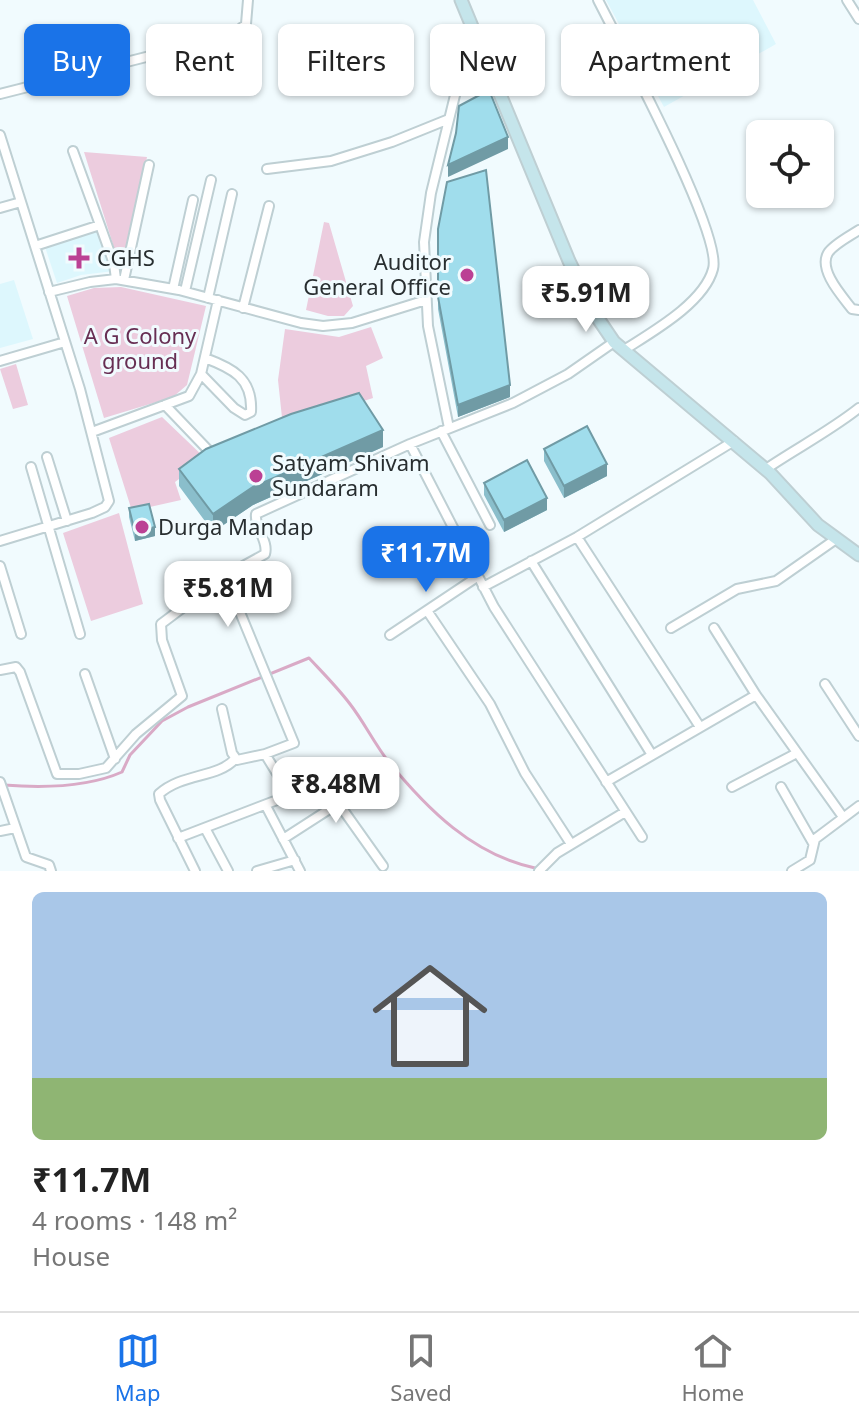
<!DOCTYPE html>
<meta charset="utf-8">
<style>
:root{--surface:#fff;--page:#f6f6f6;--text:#222;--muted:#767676;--line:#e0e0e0;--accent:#1a73e8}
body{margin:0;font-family:"Noto Sans",sans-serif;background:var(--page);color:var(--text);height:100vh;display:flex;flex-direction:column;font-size:30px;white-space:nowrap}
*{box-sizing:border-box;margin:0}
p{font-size:26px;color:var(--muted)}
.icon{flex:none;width:44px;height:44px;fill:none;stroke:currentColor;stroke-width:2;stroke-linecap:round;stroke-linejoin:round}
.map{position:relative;height:871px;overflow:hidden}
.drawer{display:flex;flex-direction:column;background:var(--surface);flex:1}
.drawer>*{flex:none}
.top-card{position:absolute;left:24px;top:24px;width:812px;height:72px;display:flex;gap:16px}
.buttons{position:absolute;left:746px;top:120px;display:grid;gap:16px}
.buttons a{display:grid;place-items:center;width:88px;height:88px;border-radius:12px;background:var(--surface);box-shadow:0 2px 6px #0004;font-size:40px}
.price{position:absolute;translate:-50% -68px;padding:0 18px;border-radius:16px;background:#fff;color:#222;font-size:26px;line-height:52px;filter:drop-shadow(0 2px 4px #0008)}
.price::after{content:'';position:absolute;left:50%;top:48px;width:24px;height:18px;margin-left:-12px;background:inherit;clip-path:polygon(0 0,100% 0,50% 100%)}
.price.current{background:var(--accent);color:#fff}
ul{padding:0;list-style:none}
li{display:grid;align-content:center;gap:16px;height:424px;padding:0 32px}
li+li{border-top:2px solid var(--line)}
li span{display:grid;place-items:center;height:248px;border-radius:12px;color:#555}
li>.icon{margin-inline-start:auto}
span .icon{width:144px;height:144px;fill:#fffc;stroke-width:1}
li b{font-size:34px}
.tag{padding:0 28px;border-radius:12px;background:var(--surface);box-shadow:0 2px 6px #0004;font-size:28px;line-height:72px}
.tag.current{background:var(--accent);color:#fff}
.dock{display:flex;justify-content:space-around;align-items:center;height:112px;border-top:2px solid var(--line);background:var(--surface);font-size:22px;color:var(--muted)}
.dock a{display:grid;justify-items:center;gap:4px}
.dock .current{color:var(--accent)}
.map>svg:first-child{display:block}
</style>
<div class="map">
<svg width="859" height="871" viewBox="0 0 859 871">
<rect width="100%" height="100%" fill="#f1fbfe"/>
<!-- built -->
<path fill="#ddf7fd" d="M606,0H753L776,44L664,107Z
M99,226L114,271L81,275L57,283L44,244Z
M14,280L33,339L0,348V284Z"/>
<!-- green -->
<path fill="#ecccde" d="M84,152L147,157L125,267L121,270Z
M324,222L329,223L353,306L344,316H328L306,310Z
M121,287L206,306L187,385L173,397L104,418L67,296L94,288Z
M371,327L383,358L366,366L373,398L283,427L278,380L285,329L339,337Z
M16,364L28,405L13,409L0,369Z
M162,417L206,459L175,482L181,500L132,511L109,438Z
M119,513L143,604L91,621L63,533Z"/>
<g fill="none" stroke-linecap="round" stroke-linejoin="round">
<!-- stream -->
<path stroke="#d9aac6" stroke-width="3" d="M4,785C42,788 86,788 122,772L130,755L162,721L188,707L309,658C323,673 338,688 350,704C364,722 374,743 388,761C427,809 473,855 535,868"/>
<!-- street casing -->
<g stroke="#becfd3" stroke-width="12">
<path id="street" d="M598,0C619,42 723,234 713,269C704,303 652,332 624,350
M847,0L859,19
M0,94L233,35L246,24L248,0
M0,135L80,389L109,501L105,507L92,513L0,541
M267,169L331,161L392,142L449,119
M0,208L21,202
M100,225L114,264L116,279
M859,230C850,236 834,244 828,253C818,270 842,296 852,309L859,310
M35,246L100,225L73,151
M124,280L149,165
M173,289L193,200
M185,291L211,180
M49,292L90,282L116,279L179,290L301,323L323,326L352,323L426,300
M208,298L232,194
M243,308L269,206
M0,361L65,342
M201,374L234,408L245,415L251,412C253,378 232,368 205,358
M165,405L209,451
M449,428L428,326L424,242L431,193L472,26
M441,431L490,525
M92,432L189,396L201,374L218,300
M410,444L494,607L642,837
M47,457L67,521
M31,467L80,634
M766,469C797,448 830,431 859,408
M577,537L700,727
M531,561L652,755
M0,566L21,634
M483,587L577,537L734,441
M428,612L490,704L525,773L571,844
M671,628L737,589L776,581L836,539
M714,628L756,695L843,817
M390,635L477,577
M0,670L16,667L20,672L57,774H79L106,768L136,734L182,696L162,640L161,624L225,576L265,554C269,541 254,527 256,514L410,444L513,403L568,374L614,342
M85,674L115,759
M825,684L859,736
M222,709L232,753L237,760L265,754L294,743L225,576
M0,782L26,857L49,865L51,871
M606,782L756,695
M732,787L797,753
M781,787L813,843
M339,804L383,866
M266,806L300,871
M205,828L228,871
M0,831L15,828
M178,838L285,797L286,788L265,754
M283,839L370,783
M195,871L160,800L159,794C182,773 218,778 235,759
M257,871L295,860
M539,871L557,853L625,812
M792,871L810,860L815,839L859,806"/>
</g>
<!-- secondary casing -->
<g stroke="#becfd3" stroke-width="15">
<path id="secondary" d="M461,0L569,261L595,314L614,342L770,473L818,525L859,555"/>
</g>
<!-- street -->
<use href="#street" stroke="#fff" stroke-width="8"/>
<!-- secondary -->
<use href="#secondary" stroke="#c5e5eb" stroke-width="11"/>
</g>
<!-- wall -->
<path fill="#8abecb" d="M438,229L510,397L458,417L438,309Z
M383,447L253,505L213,532L179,486V469Z
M544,449L607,476L564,498L544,461Z
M484,483L547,510L504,532L484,495Z
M129,508L155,536L135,541L129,517Z"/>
<!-- shaded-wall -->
<path fill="#709ba5" d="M508,137V149L448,177V165Z
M510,385V397L458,417V405Z
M383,430V447L253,505L213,532V514L253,487Z
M607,464V476L564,498V486Z
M547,498V510L504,532V520Z
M155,527V536L135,541V532Z"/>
<!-- building -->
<path fill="#a0ddec" stroke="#709ba5" stroke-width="2" d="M489,90L508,137L448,165L456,133L459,106Z
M486,170L510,385L458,405L438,297V229L447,182Z
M359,393L383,430L253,487L213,514L179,469L206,449L291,414Z
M587,426L607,464L564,486L544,449Z
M527,460L547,498L504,520L484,483Z
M149,504L155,527L135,532L129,508Z"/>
<!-- markers -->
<g fill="#bb4194" stroke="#f1fbfe" stroke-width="3">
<path d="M75 246h8v8h8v8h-8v8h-8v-8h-8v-8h8z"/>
<circle cx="467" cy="275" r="8"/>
<circle cx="256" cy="476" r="8"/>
<circle cx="142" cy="527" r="8"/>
</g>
<g text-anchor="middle" stroke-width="6" stroke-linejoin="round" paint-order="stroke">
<!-- poi labels -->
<g font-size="22" fill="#282e30" stroke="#f1fbfe" text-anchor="start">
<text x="97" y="266">CGHS</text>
<text x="451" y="270" text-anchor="end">Auditor<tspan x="451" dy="25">General Office</tspan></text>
<text x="272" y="471">Satyam Shivam<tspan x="272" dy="25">Sundaram</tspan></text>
<text x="158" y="535">Durga Mandap</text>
</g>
<!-- park labels -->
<g font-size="22" fill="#672e53" stroke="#f1fbfe">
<text x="140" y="344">A G Colony<tspan x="140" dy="25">ground</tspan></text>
</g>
</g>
</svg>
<div class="buttons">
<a><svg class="icon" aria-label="locate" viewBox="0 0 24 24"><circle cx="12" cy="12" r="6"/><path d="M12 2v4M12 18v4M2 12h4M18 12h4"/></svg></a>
</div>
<b class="price" style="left:586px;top:334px">₹5.91M</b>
<b class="price current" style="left:426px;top:594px">₹11.7M</b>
<b class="price" style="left:228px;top:629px">₹5.81M</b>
<b class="price" style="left:336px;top:825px">₹8.48M</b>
<div class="top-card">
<a class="tag current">Buy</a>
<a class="tag">Rent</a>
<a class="tag">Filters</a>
<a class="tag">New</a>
<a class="tag">Apartment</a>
</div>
</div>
<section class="drawer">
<ul>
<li><span style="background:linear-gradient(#a9c7e8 75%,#8fb573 0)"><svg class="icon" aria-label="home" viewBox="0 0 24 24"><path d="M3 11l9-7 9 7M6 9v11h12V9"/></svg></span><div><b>₹11.7M</b><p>4 rooms · 148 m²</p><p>House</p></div></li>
</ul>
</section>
<nav class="dock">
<a class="current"><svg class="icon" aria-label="map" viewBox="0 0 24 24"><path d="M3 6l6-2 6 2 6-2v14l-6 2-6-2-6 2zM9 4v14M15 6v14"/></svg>Map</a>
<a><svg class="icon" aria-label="saved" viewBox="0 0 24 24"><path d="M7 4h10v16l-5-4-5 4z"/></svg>Saved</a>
<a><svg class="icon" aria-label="home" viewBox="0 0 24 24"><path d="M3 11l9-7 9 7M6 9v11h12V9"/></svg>Home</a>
</nav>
